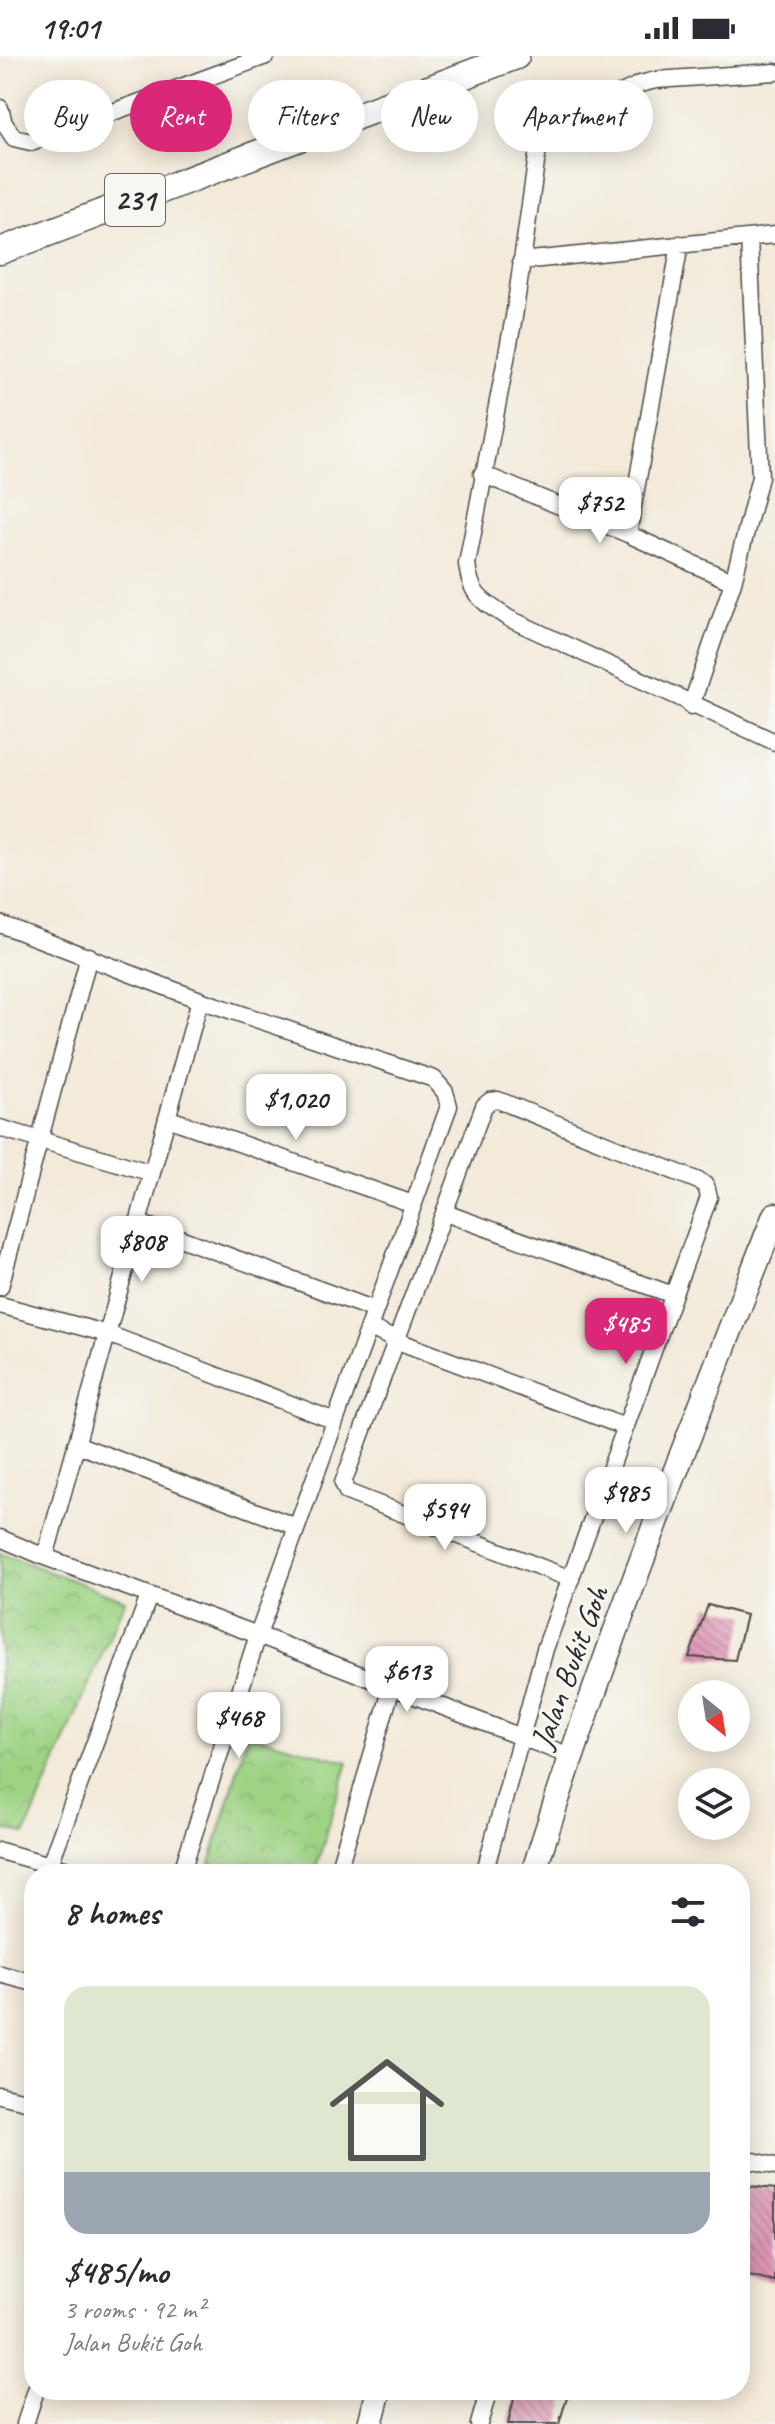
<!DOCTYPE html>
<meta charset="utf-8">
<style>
:root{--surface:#fff;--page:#f7f7f7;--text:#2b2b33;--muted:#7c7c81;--line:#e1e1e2;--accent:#db2777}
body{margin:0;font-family:Caveat,sans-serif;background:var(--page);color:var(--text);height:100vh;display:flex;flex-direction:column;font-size:30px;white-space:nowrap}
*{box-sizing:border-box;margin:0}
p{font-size:26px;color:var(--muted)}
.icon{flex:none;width:44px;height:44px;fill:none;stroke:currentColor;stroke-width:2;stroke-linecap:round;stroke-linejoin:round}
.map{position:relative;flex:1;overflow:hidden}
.drawer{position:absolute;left:24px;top:1808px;width:726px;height:536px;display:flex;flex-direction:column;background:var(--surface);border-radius:32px;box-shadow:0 4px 20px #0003}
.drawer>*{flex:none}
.top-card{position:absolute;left:24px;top:24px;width:728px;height:72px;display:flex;gap:16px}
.needle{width:52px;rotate:150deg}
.tools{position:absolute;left:678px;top:1624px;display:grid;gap:16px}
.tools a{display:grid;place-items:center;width:72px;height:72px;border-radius:50%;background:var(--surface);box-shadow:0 4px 20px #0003;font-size:40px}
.price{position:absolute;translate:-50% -68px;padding:0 18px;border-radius:16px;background:#fff;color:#222;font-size:26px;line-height:52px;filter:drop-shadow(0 2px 4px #0008)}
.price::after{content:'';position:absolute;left:50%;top:48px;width:24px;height:18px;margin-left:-12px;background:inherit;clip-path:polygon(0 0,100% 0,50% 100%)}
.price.active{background:var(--accent);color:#fff}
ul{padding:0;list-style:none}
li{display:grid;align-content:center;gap:16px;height:424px;padding:0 40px}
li+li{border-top:2px solid var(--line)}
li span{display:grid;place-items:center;height:248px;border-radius:24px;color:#555}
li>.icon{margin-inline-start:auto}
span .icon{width:144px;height:144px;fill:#fffc;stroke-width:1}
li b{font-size:34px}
h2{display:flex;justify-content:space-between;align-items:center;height:96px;padding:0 40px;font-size:34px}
.tag{padding:0 28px;border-radius:36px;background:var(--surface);box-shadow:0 4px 20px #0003;font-size:28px;line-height:72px}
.tag.active{background:var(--accent);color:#fff}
.status{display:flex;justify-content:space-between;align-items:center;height:56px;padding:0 40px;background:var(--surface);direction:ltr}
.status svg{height:22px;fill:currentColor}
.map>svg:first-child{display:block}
</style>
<div class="status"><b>19:01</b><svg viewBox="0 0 49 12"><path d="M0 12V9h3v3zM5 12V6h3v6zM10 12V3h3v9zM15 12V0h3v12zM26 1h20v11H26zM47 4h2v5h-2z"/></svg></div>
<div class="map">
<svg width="775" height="2368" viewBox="0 0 775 2368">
<defs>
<pattern id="park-crowns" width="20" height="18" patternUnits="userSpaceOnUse" patternTransform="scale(2)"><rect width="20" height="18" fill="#9ed384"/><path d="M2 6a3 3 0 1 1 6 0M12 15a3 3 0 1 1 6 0" fill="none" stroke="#88b572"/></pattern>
<pattern id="building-back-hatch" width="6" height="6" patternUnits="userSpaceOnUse" patternTransform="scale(2)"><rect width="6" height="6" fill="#df97b6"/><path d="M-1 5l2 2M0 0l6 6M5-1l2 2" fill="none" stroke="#b57b94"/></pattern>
</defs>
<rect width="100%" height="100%" fill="#f6f6f2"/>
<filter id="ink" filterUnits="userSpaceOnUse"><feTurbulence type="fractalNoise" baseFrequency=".0125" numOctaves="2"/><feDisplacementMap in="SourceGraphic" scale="16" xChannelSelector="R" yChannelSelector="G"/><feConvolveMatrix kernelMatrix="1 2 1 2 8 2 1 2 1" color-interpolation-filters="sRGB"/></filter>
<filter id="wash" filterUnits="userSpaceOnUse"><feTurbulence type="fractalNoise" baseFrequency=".006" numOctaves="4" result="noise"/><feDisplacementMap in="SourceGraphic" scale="32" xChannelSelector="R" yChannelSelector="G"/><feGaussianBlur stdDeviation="1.8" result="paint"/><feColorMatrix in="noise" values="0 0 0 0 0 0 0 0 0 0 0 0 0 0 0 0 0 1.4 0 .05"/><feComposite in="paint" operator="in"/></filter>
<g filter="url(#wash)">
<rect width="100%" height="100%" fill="#f3ead9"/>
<!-- park -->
<path fill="url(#park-crowns)" stroke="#647f58" stroke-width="2" d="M0,1497L125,1544L25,1778L0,1773Z
M248,1678L348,1706L314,1818H207Z"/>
<g id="blocks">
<!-- building -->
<path fill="url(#building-back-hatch)" d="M708,1549L746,1559L735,1604L689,1601Z
M740,2129L775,2133V2226L740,2218Z
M516,2334H569L559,2368H508Z"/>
</g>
</g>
<g filter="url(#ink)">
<use href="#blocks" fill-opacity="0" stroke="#494845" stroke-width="2"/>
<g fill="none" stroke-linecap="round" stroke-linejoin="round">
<!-- minor casing -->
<g stroke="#494845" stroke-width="19">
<path id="minor" d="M775,16L656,24L640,28L552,71L542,80L538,93L514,261L467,508C471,542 482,544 508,562L775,686
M0,52L4,67L14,82L31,86L266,0
M521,205L775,179
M482,418L628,478L733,526
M628,478L680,188
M691,650L733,526L760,421L749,182
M0,868L200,944L434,1023L445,1036L449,1050L258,1579L181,1818
M167,1062L413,1148
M0,1072L152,1117
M445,1157L673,1239
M139,1167L375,1254
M0,1231L89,900
M0,1249L108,1278L335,1365
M369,1271L395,1284L625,1371
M76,1388L297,1471
M0,1482L45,1501L258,1579L570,1700
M45,1501L200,944
M0,1795L82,1818
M50,1808L149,1540
M337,1818L392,1631
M484,1818L545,1593L709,1141L706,1130L701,1126L498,1044L490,1045L484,1050L343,1427L347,1436L571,1523
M0,1918L34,1927
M0,2039L34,2047
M740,2102L775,2110
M25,2368L36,2334
M479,2368L489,2334"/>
</g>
<!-- secondary casing -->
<g stroke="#494845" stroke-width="27">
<path id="secondary" d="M533,1818C603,1595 690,1377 775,1159
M370,2368L379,2334"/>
</g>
<!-- primary casing -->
<g stroke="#494845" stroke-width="29">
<path id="primary" d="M0,195L516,0"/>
</g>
<!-- minor -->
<use href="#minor" stroke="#fff" stroke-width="16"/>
<!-- secondary -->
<use href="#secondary" stroke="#fff" stroke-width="24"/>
<!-- primary -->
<use href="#primary" stroke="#fff" stroke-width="26"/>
</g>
</g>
<g text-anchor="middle" stroke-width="6" stroke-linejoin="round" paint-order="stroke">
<!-- shield labels -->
<rect fill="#f6f6f2" stroke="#686867" stroke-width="2" x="105" y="118" width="60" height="52" rx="6"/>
<g font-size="30" font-weight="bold" fill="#2b2b2b">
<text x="135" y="154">231</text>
</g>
<!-- street labels -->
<g font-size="32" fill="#2b2b2b" stroke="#f6f6f2">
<text transform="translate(569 1611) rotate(-70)" y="11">Jalan Bukit Goh</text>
</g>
</g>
</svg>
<div class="tools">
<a><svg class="needle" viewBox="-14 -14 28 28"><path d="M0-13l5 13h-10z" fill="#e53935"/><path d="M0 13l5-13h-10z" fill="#7c7c81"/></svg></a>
<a><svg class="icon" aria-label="layers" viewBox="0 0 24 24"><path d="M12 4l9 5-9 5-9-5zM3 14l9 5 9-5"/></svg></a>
</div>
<b class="price" style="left:600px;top:489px">$752</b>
<b class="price" style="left:296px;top:1086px">$1,020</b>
<b class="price" style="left:142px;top:1228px">$808</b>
<b class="price active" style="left:626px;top:1310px">$485</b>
<b class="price" style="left:626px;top:1479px">$985</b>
<b class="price" style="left:445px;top:1496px">$594</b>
<b class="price" style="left:407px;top:1658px">$613</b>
<b class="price" style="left:239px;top:1704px">$468</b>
<div class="top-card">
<a class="tag">Buy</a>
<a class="tag active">Rent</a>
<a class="tag">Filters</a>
<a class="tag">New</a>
<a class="tag">Apartment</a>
</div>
<section class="drawer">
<h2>8 homes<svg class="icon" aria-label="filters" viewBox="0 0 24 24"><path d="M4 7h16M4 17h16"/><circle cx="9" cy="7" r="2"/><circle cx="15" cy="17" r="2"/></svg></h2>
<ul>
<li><span style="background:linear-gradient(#dfe7d0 75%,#9aa5b1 0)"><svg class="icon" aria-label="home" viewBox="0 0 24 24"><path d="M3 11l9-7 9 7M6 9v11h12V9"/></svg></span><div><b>$485/mo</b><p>3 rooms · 92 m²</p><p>Jalan Bukit Goh</p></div></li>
</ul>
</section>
</div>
